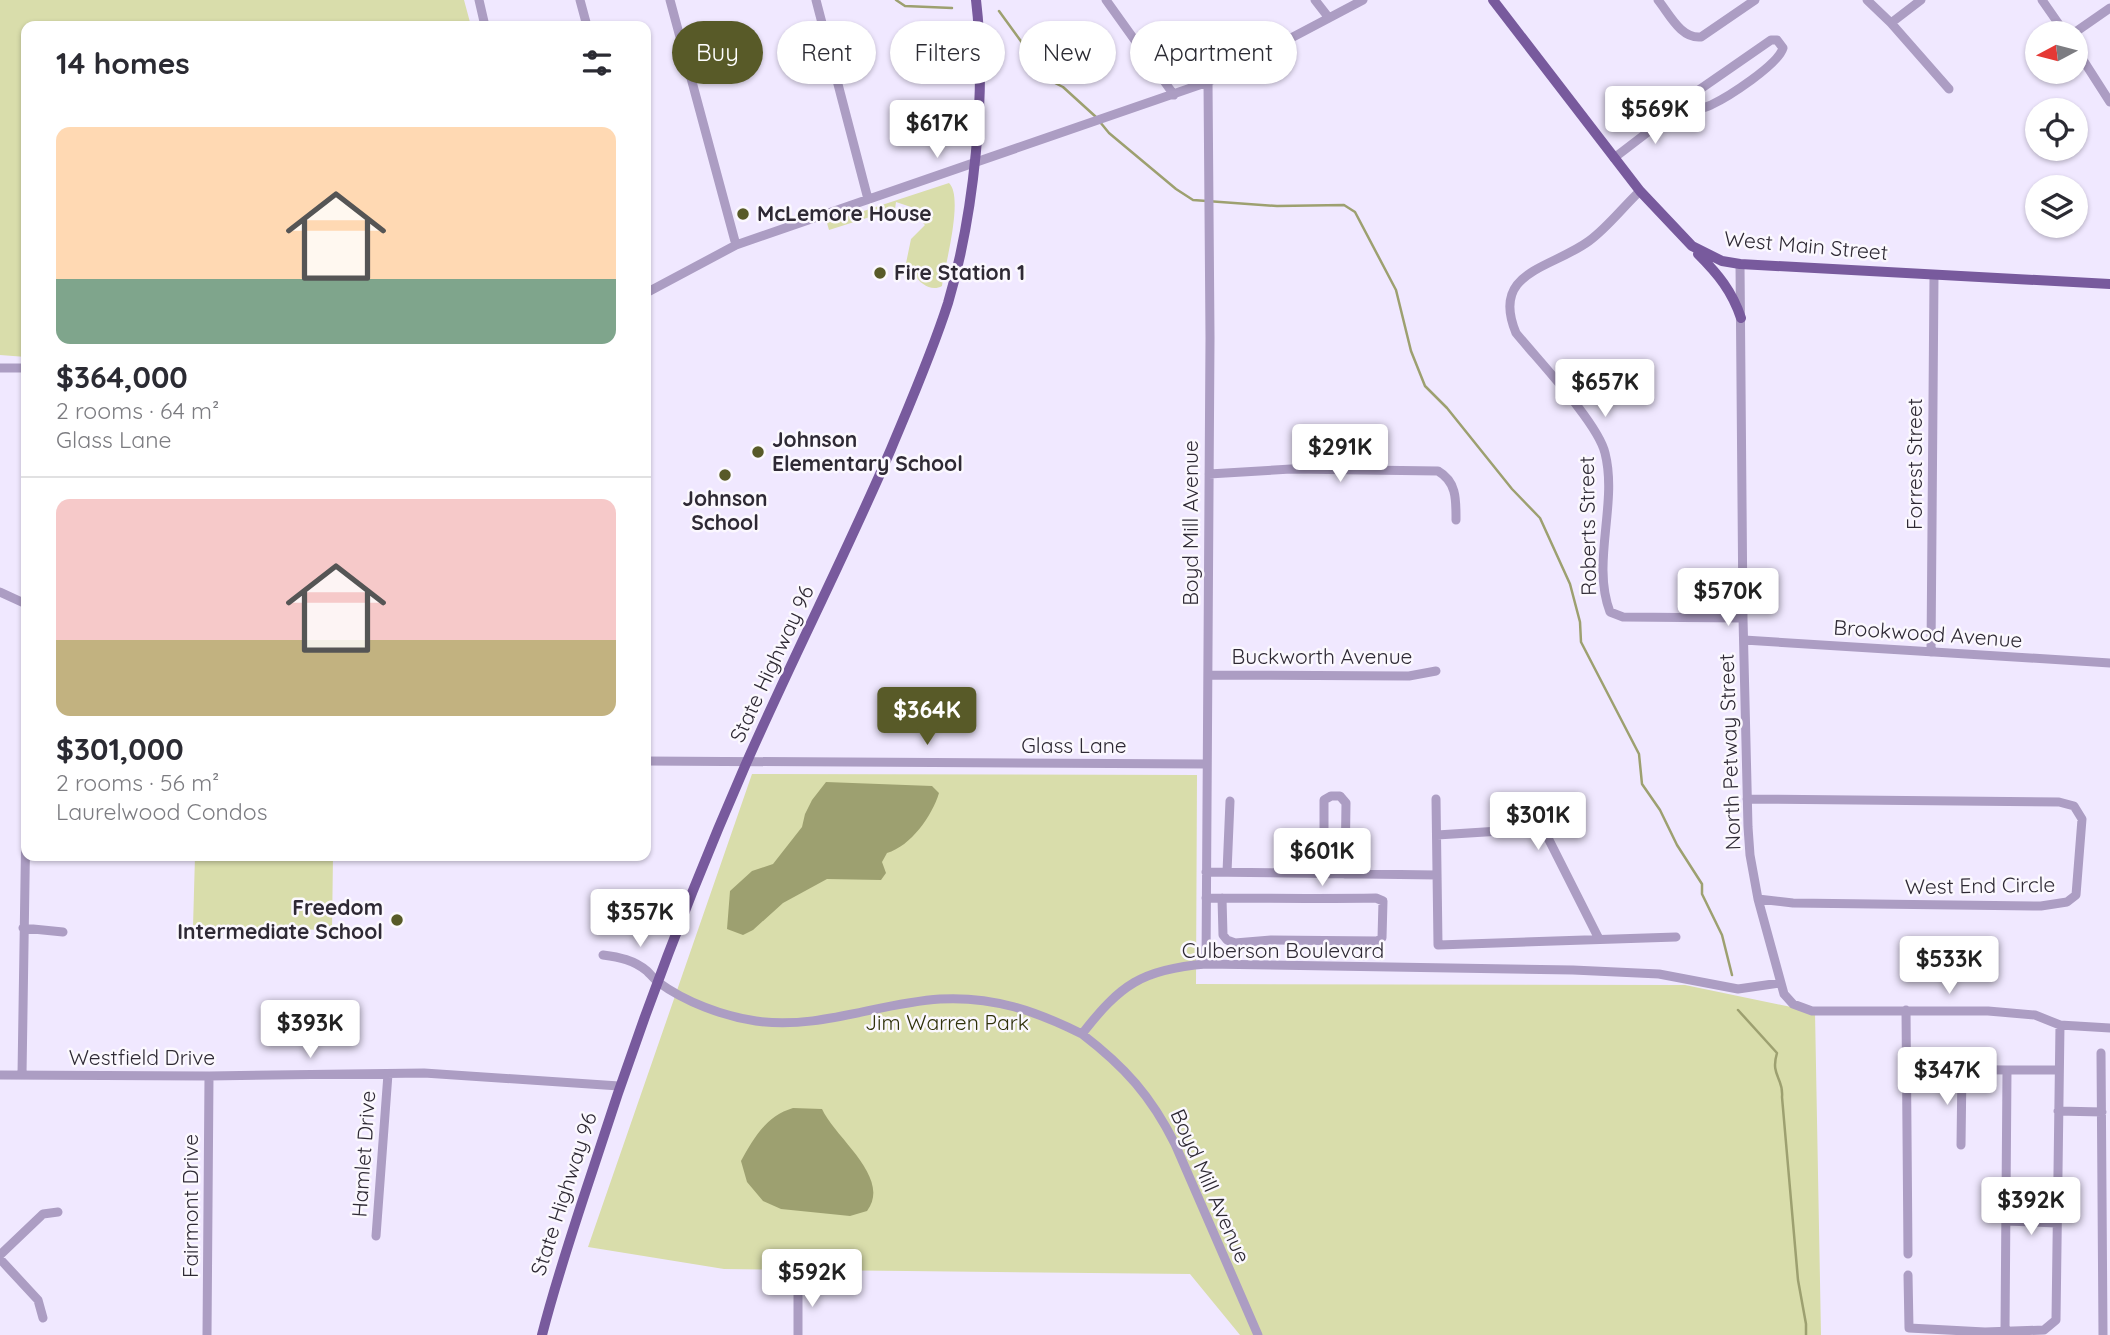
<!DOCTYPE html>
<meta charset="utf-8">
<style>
:root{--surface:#fff;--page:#f7f7f7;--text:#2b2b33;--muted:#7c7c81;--line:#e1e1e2;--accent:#585a28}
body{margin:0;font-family:Quicksand,sans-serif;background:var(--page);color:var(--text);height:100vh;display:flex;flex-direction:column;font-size:26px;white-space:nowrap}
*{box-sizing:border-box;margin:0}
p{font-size:23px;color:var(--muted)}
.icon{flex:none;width:38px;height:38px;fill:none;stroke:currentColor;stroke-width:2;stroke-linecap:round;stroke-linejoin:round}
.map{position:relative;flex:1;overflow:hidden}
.drawer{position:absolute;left:21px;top:21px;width:630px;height:840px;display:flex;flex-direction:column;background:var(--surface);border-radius:14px;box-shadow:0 2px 5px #0004}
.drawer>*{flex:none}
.top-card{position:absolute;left:672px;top:21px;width:665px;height:63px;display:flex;gap:14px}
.needle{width:46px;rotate:263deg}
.buttons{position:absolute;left:2025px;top:21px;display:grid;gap:14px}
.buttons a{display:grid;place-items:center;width:63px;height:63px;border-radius:50%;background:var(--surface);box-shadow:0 2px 5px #0004;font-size:35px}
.price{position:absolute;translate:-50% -60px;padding:0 16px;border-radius:7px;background:#fff;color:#222;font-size:23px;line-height:46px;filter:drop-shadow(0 2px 4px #0008)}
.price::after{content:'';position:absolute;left:50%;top:42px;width:21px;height:16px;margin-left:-10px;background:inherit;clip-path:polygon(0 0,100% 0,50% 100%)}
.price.current{background:var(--accent);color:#fff}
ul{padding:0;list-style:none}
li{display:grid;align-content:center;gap:14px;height:371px;padding:0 35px}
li+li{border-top:2px solid var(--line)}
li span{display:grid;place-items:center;height:217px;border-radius:14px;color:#555}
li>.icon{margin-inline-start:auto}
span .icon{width:126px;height:126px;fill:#fffc;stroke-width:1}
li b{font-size:30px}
h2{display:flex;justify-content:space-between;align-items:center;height:84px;padding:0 35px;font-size:30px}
.chip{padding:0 24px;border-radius:32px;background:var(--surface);box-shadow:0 2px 5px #0004;font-size:24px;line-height:63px}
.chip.current{background:var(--accent);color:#fff}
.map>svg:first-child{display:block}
</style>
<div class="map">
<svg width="2110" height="1335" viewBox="0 0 2110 1335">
<rect width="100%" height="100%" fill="#f0e8ff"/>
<!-- green -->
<path fill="#d9ddab" d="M0,0H464L471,26H26V357L0,355Z
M949,183C964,197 945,265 942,286C932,292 920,284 915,275L904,273L911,239L925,225L922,222L926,212L896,202L895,209L829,230L827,223Z
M752,774L1197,775L1196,984L1685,985L1815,1012L1821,1335H1240L1190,1274L724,1269L588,1247Z
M195,856H333L332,930L193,927Z"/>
<!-- water -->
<path fill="#9da070" d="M826,782L932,786L939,793C932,816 911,846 887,853L882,862L886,873L881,880L827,879L783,903L753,930L743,935L727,929L730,891L752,871L773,864L802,827L805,814L812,800Z
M793,1108L822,1109C836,1139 892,1178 867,1211L850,1216L781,1209L763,1201L747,1182L741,1161C754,1138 766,1116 793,1108Z"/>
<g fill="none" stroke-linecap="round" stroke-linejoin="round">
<!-- stream -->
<path stroke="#9da070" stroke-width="2.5" d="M896,0L905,6L952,8
M999,11L1049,80L1063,87L1096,117
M1100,122L1109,133L1176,189L1193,200L1277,206L1344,205L1355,212L1396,290L1411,351L1425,386L1447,408L1512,489L1540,518L1570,584L1580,622L1581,642L1639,754L1642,784L1660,810L1677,845L1702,884V894L1722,935L1732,975
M1738,1010L1777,1053C1770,1076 1784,1078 1782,1097L1798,1280L1806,1324V1335"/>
<!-- minor -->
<path stroke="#ac9dc3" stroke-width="9" d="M479,0L485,26
M580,0L587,26
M670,0L736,245
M816,0L868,199
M1106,0L1174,95
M1315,0L1329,18
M1658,0C1670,15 1681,39 1701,37L1755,0
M1867,0L1891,23L1949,89
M2042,0L2065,33
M1891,23L1921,0
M2074,33L2110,8
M2076,49L2110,102
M1614,158L1678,109L1696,92L1771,40H1777L1783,48C1778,65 1728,97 1711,105C1701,110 1688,109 1678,109
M1640,191C1623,207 1607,228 1589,241C1551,269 1490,271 1516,333C1538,360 1598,423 1605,453C1618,504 1591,562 1610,612L1623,617L1743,618
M1740,264L1743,618L1748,827L1750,855L1758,899L1784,994L1793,1004L1812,1011H1988L2035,1015L2060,1025L2110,1028
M646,293L736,245L1208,82L1363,0
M0,368H26
M1209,474L1291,469L1438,471C1457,482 1456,500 1456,520
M0,592L26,604
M1744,640L2110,663
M1931,652L1934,276
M1208,675L1409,676L1436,671
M646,761L1207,764
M1436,799L1438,945L1676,937
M1747,799L2059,802L2074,806L2082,819L2076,895L2067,902L2041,906L1793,903L1758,899
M1437,835L1532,829L1545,832L1599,939
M1206,872L1437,875
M1227,872L1230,801
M1324,874V800L1331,796H1340L1346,803L1345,874
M1206,898C1263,898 1319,899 1376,898L1383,901L1382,938L1377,941L1271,940L1235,943L1227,940L1223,935L1222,898
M23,928L63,932
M603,955C619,957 634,960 647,971C651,975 654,979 658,982C685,1002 723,1016 756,1021C819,1030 878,1003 940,999C993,996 1036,1011 1082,1034C1120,985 1142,969 1206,964L1573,970L1659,974L1738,989L1780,983
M1206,964L1210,338L1208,82
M1906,1010L1908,1254
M1082,1034C1125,1067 1151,1096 1175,1144L1258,1335
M2101,1053L2103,1335
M1906,1069L2007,1070
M0,1075L209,1076L424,1073L619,1086
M22,1075L26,816
M2058,1111L2102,1112
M1961,1145L1962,1069
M2005,1221L2057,1223
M376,1236L388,1074
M0,1255L43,1214L58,1212
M0,1259L38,1300L43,1318
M1908,1275L1909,1328L1985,1332L2044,1330L2056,1320L2060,1025
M2005,1331L2007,1070H2058
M207,1335L209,1076
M798,1335V1284"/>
<!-- major -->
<path stroke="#785a9d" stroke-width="10" d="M1493,0L1640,191L1692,246L1722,261L1740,264L2110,284
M1698,254C1718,274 1732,291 1741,318
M542,1335C556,1280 574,1226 592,1172C636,1034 687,899 745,766C792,659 845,556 891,449C911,401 932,353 948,303C974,215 987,91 976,0"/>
</g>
<!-- markers -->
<g fill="#585a28" stroke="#fbf8fe" stroke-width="2.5">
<circle cx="743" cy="214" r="7"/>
<circle cx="880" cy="273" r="7"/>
<circle cx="758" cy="452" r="7"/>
<circle cx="725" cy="475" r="7"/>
<circle cx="397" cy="920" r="7"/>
</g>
<g text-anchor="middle" stroke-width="5" stroke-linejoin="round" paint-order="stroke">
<!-- poi labels -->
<g font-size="21" font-weight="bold" fill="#2e2934" stroke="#fbf8fe" text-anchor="start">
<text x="757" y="221">McLemore House</text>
<text x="894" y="280">Fire Station 1</text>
<text x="772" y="447">Johnson<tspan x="772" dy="24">Elementary School</tspan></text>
<text x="725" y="506" text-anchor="middle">Johnson<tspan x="725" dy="24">School</tspan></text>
<text x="383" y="915" text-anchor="end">Freedom<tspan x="383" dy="24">Intermediate School</tspan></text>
</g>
<!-- street labels -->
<g font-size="21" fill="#2e2934" stroke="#fbf8fe">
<text transform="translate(1806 246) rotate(5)" y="7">West Main Street</text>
<text transform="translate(1915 464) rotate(-90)" y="7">Forrest Street</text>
<text transform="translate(1191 523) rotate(-90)" y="7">Boyd Mill Avenue</text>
<text transform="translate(1588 526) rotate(-91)" y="7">Roberts Street</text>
<text transform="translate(1928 634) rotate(4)" y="7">Brookwood Avenue</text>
<text x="1322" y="664">Buckworth Avenue</text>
<text transform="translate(772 664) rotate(-65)" y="7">State Highway 96</text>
<text x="1074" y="753">Glass Lane</text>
<text transform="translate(1730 752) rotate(-92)" y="7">North Petway Street</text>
<text transform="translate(1980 886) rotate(-1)" y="7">West End Circle</text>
<text x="1283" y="958">Culberson Boulevard</text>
<text x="142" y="1065">Westfield Drive</text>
<text transform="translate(364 1154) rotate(-86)" y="7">Hamlet Drive</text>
<text transform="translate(1210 1186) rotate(66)" y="7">Boyd Mill Avenue</text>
<text transform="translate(564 1194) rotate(-72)" y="7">State Highway 96</text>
<text transform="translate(191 1206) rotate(-90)" y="7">Fairmont Drive</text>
</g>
<!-- park labels -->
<g font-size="21" fill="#2f3109" stroke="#fbf8fe">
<text x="947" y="1030">Jim Warren Park</text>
</g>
</g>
</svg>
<div class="buttons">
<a><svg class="needle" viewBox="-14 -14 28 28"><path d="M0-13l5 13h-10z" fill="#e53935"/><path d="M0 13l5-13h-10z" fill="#7c7c81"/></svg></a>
<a><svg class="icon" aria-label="locate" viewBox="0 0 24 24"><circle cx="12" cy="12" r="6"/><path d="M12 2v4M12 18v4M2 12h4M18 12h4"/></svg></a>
<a><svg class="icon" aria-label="layers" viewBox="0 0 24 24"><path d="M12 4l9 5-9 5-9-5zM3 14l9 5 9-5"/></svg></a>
</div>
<b class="price" style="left:1655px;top:146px">$569K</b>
<b class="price" style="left:937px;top:160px">$617K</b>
<b class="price" style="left:1605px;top:419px">$657K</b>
<b class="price" style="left:1340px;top:484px">$291K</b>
<b class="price" style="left:1728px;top:628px">$570K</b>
<b class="price current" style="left:927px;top:747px">$364K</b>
<b class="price" style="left:1538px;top:852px">$301K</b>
<b class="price" style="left:1322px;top:888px">$601K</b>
<b class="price" style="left:640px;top:949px">$357K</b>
<b class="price" style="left:1949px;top:996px">$533K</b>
<b class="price" style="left:310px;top:1060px">$393K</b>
<b class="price" style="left:1947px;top:1107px">$347K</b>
<b class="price" style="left:2031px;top:1237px">$392K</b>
<b class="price" style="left:812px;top:1309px">$592K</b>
<div class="top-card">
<a class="chip current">Buy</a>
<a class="chip">Rent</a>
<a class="chip">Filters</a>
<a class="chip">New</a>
<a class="chip">Apartment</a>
</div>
<section class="drawer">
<h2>14 homes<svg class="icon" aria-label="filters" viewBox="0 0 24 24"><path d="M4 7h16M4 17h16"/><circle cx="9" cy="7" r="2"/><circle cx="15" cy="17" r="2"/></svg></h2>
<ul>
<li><span style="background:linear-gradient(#ffd9b3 70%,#7fa58c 0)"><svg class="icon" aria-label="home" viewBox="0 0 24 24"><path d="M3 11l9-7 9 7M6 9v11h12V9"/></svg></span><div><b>$364,000</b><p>2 rooms · 64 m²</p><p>Glass Lane</p></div></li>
<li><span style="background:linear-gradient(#f6c9c9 65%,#c2b280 0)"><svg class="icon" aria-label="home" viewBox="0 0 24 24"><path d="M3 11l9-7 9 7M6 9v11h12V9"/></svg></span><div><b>$301,000</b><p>2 rooms · 56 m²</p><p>Laurelwood Condos</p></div></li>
</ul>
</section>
</div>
